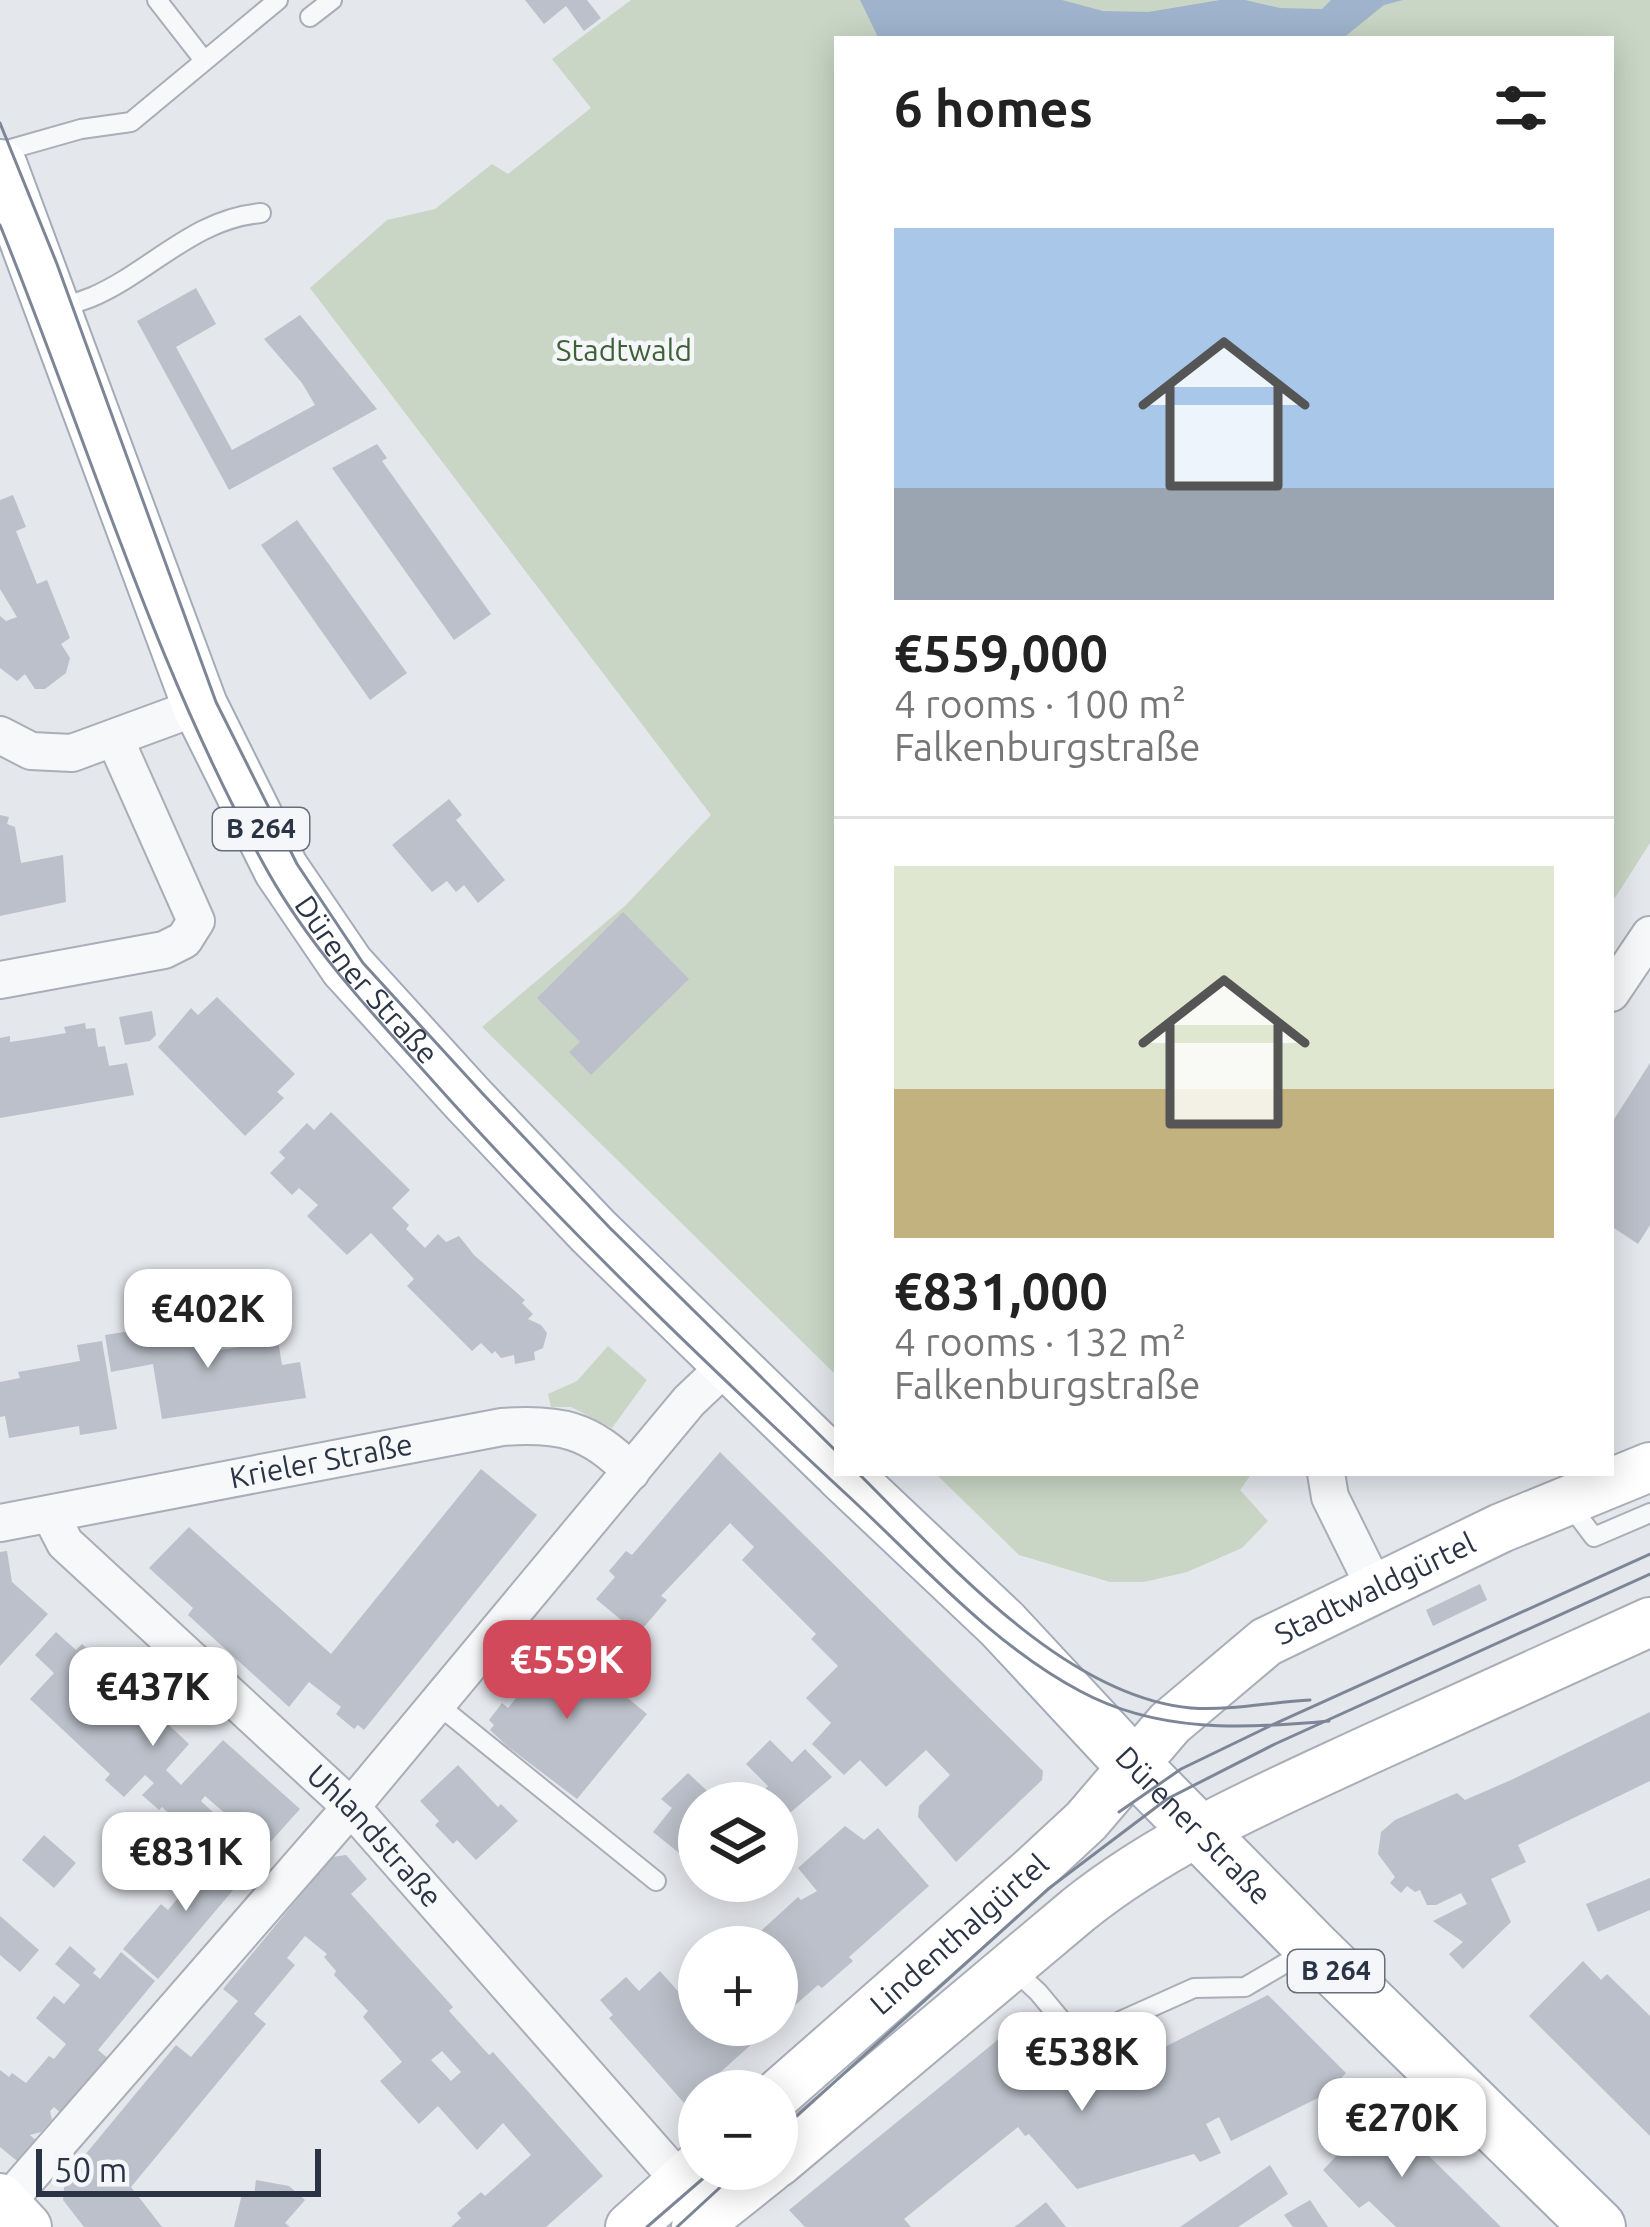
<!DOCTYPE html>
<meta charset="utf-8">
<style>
:root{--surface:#fff;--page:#f6f6f6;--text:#222;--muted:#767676;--line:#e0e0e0;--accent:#d1495b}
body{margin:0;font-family:Ubuntu,sans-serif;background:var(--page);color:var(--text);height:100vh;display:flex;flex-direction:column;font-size:45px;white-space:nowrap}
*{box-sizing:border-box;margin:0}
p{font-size:39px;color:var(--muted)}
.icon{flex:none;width:66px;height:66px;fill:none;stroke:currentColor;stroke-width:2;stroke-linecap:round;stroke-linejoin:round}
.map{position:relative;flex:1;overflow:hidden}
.panel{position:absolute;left:834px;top:36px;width:780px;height:1440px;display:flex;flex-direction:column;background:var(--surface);border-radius:0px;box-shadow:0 6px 30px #0003}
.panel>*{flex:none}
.fabs{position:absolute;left:678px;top:1782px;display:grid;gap:24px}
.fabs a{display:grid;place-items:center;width:120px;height:120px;border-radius:50%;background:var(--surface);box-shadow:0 6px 30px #0003;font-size:60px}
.scale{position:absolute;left:36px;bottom:30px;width:285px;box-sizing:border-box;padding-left:12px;border:6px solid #2b3445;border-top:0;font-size:33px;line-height:42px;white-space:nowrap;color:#2b3445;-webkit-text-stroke:9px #f4f6f9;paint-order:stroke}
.price{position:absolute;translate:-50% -102px;padding:0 27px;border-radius:24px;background:#fff;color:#222;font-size:39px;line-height:78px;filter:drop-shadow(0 3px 6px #0008)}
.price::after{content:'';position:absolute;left:50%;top:72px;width:36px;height:27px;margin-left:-18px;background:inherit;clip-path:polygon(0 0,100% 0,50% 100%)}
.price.selected{background:var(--accent);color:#fff}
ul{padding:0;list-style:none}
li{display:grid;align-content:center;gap:24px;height:636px;padding:0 60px}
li+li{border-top:3px solid var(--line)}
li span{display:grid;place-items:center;height:372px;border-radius:0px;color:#555}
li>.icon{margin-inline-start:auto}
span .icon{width:216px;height:216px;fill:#fffc;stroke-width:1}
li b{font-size:51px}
h2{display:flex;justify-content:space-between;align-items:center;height:144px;padding:0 60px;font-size:51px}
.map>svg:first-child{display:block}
</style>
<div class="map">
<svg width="1650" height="2227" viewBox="0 0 1650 2227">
<rect width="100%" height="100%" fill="#e4e7ec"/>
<!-- green -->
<path fill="#c9d6c5" d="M631,0H1650V843L1611,904V39H837V1376L482,1027L626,905L711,815L310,288L387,220L435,209L492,164L508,174L591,108L552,59Z
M608,1346L647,1380L612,1428L571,1407H551L548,1394L577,1381Z
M935,1473H1252L1240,1490L1268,1521L1242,1548L1187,1572L1144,1582H1110L1019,1555Z"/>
<!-- water -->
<path fill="#9fb4cc" d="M860,0H1062L1103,11L1148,12L1220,0H1245L1280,8L1322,9L1331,0H1403L1384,5L1342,39H879Z"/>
<!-- building -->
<path fill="#bbc0ca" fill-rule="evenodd" d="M525,0H587L601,18L584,31L566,6L544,24Z
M196,288L216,324L176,347L232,450L315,405L302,383L264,339L300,315L377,409L229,490L137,321Z
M377,444L387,458L382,461L491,614L454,640L332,468Z
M13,495L26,527L16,531L37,584L47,580L70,638L61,644L70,658L66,673L45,689H35L25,674L17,681L0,668V616L6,621L17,617L0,589V500Z
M297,520L407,673L370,700L261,545Z
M449,799L462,815L456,820L505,880L478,903L464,885L456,892L447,881L432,892L392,845Z
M0,815L9,817L7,824L15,827L21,863L63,855L66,902L0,916Z
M623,912L689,979L591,1075L569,1052L580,1042L537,998Z
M217,997L295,1074L277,1092L284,1098L245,1136L158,1047L191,1008L198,1015Z
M152,1011L156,1035L150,1041L125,1045L119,1017Z
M85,1023L86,1029L95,1028L98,1047L105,1046L109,1066L127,1063L134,1095L0,1118V1038L10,1036V1042L37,1038L66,1033L64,1027Z
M1650,1063V1225L1638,1244L1611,1226V1124Z
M331,1112L410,1190L392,1208L409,1225L406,1229L425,1248L438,1234L446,1242L459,1236L474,1255L525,1300L522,1303L533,1314L528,1319L541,1325L547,1333L543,1348L534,1352L535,1360L515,1364L514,1355L501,1358L495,1351L492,1354L481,1343L472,1351L407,1286L414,1279L371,1233L347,1255L307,1216L318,1205L299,1188L292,1195L270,1173L285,1158L279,1152L307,1123L314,1130Z
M149,1328L151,1338L191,1331L193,1344L219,1339L221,1350L240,1347L239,1341L277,1334L282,1365L300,1362L306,1398L162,1419L153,1364L111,1372L105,1335Z
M102,1341L117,1429L80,1435L79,1426L9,1438L5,1416L0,1417V1382L20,1378L18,1372L80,1361L77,1345Z
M720,1452L1043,1771L1042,1780L956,1862L918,1817L919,1806L950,1775L926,1750L886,1787L860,1760L844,1775L812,1744L831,1723L806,1698L838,1666L811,1639L816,1634L742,1560L754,1547L730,1523L661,1596L667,1600L638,1634L596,1599L615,1577L609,1571L626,1551L632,1555Z
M481,1469L537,1515L364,1730L358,1725L354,1729L336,1714L341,1707L309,1682L289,1707L188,1615L193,1608L149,1568L189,1527L331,1654Z
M7,1551L12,1582L48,1614L0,1666V1552Z
M1480,1584L1487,1600L1433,1626L1426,1610Z
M56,1632L76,1650L82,1644L189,1744L166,1770L181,1785L223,1740L300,1809L265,1848L205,1796L201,1801L219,1818L200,1842L162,1807L159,1810L142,1795L154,1783L145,1775L124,1797L105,1780L110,1774L30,1699L54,1673L35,1655Z
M561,1643L647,1714L577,1799L507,1746L490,1730L494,1725L489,1720L502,1703L508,1708Z
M1650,1712V1781L1518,1845L1526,1862L1491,1879L1511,1922L1463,1969L1449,1954L1463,1942L1433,1921L1467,1904L1461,1893L1436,1905H1427L1420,1890L1415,1892L1407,1886L1401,1893L1390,1883L1395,1877L1378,1854L1381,1832L1395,1820L1457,1793L1465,1800L1511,1780Z
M770,1740L792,1762L805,1749L832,1777L777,1824V1803H751L768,1786L746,1764Z
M458,1765L498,1807L501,1804L518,1821L476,1860L457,1840L453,1844L435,1825L439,1821L420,1801Z
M688,1773L720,1803H699V1869L653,1832L672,1808L661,1799Z
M845,1826L864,1840L878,1828L929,1886L849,1957L853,1961L822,1988L818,1985L777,2021V1947H754L762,1930L798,1897L801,1900L817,1891L798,1868Z
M44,1835L76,1863L54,1888L22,1860Z
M222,1846L250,1870L158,1979L123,1949L161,1904L168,1910Z
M346,1855L367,1879L351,1894L453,2007L449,2011L489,2055L493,2052L603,2176L546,2227H451L461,2218L457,2213L481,2192L485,2196L531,2155L503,2123L477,2150L438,2106L419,2124L380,2081L402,2062L363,2017L368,2011L334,1975L336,1971L324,1957L327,1954L305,1936L287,1958L295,1965L254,2014L266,2024L131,2187L162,2227H84L63,2200L65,2179L176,2045L191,2057L238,2001L223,1989L332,1857ZM442,2051L461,2072L451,2081L431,2060Z
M1650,1878V1910L1598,1932L1586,1904Z
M0,1916L39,1950L20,1972L0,1955Z
M70,1946L96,1969L93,1973L100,1979L121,1952L155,1981L98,2050L110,2060L64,2116L54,2107L50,2111L52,2120L41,2132L30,2135L40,2144L22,2165L0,2147V2070L9,2077L12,2073L26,2083L49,2056L54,2059L66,2044L36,2018L54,1996L64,2004L80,1985L55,1964Z
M1583,1961L1601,1980L1607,1974L1650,2016V2136L1529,2016Z
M660,1971L699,2015V2025H773L685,2104L609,2018L613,2015L600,2000L626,1977L639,1991Z
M1268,1995L1346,2073L1326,2094L1231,2141L1219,2117L1206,2124L1221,2153L1200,2162L1194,2154L1077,2189L1029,2134L1025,2136L1018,2127L904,2219L911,2227H805L789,2210L1016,2025L1083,2088Z
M1382,2108L1433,2160L1501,2227H1396L1369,2201L1359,2208L1323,2170Z
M1270,2165L1288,2194L1238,2227H1180Z
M256,2180L289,2186L305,2200L285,2223L290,2227H234L242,2194L254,2196Z
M1310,2200L1328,2227H1293L1284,2215Z
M1046,2202L1066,2227H1014L1020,2223Z"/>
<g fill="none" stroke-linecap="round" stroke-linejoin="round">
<!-- lane casing -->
<g stroke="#a9aeb7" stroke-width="22">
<path id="lane" d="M157,0L203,59
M310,17L332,0
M0,152L81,129L131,122L278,0
M55,309C67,305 80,302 92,297C152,271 193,219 261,213
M1569,1504L1594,1537L1650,1513
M437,1704L656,1881
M1011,1967L1038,1992L1078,2040L1194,1988L1245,1987L1308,1950"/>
</g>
<!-- street casing -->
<g stroke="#a9aeb7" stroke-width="40">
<g id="street">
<path d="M0,735L31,751L72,753L200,706"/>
<path d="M0,980L164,950L184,940L196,921L115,739"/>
<path d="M1611,993L1650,935"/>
<path d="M1326,1473L1330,1497L1375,1588"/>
<path id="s1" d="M50,1514L65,1543L351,1807L681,2182"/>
<path id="s2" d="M0,1523L502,1427C559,1423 591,1429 631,1472"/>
<path d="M0,2210L351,1807L689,1401L727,1365"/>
</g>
</g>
<!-- secondary casing -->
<g stroke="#a9aeb7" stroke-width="52">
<g id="secondary">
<path id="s3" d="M777,2095L1031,1872L1086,1821L1170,1723L1266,1642L1501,1528L1650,1467"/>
<path d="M777,2163L1078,1910C1164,1841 1267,1797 1366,1751C1461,1708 1555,1665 1650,1622"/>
<path d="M0,2198L27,2227"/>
<path d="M630,2227L699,2165"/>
<path d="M696,2227L769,2169"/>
</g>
</g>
<!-- primary casing -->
<g stroke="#a3abb8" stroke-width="58">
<g id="primary">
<path id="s4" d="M0,167L200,706L281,869L347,966L467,1098L593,1231L837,1468"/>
<path id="s5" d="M842,1473L1002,1624L1134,1766L1312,1947L1598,2227"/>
</g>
</g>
<!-- lane -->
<use href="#lane" stroke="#f7f8fa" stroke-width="18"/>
<!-- street -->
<use href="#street" stroke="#f7f8fa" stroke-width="36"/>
<!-- secondary -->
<use href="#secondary" stroke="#fff" stroke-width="48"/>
<!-- primary -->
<use href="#primary" stroke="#fff" stroke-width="54"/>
<!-- tram -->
<path stroke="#7d8696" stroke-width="3" d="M0,123L57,264L216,702L297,864L363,963L483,1094L609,1227L837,1452
M0,225C88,441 154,668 268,872C312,950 373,1014 432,1080C562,1226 702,1360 845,1493C918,1560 991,1644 1080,1691C1157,1733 1244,1729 1329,1721
M858,1473C945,1559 1063,1696 1191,1708C1230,1711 1271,1702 1310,1700
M1119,1812L1181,1769L1270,1726L1650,1554
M777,2134L1048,1889L1167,1799L1275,1744L1650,1574
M647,2227L714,2169
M677,2227L740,2169"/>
</g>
<g text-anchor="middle" stroke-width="9" stroke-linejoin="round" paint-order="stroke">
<!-- shield labels -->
<g fill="#f4f6f9" stroke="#676e7b" stroke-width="3">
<rect x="213" y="808" width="96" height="42" rx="9"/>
<rect x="1288" y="1950" width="96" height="42" rx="9"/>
</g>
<g font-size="27" font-weight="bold" fill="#2b3445">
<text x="261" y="838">B 264</text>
<text x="1336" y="1980">B 264</text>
</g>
<!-- park labels -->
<g font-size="30" fill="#3f6138" stroke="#f4f6f9">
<text x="624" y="361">Stadtwald</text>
</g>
<!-- street labels -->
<g font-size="30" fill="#2b3445" stroke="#f4f6f9">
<text dy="10" stroke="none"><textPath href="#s4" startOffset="897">Dürener Straße</textPath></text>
<text dy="10" stroke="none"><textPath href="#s2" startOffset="327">Krieler Straße</textPath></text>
<text dy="10" stroke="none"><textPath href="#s3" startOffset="789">Stadtwaldgürtel</textPath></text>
<text dy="10" stroke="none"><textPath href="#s5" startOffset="498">Dürener Straße</textPath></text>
<text dy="10" stroke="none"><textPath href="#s1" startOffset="459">Uhlandstraße</textPath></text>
<text dy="10" stroke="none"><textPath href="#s3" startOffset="243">Lindenthalgürtel</textPath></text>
</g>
</g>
</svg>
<div class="fabs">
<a><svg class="icon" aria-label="layers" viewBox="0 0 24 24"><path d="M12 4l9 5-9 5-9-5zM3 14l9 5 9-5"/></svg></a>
<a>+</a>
<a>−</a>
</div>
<div class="scale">50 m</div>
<b class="price" style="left:208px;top:1371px">€402K</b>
<b class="price selected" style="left:567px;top:1722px">€559K</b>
<b class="price" style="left:153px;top:1749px">€437K</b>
<b class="price" style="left:186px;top:1914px">€831K</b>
<b class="price" style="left:1082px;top:2114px">€538K</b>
<b class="price" style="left:1402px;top:2180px">€270K</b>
<section class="panel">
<h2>6 homes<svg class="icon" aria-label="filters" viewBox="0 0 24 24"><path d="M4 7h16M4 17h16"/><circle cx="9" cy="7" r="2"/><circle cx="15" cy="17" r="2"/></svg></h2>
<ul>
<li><span style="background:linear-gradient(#a9c7e8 70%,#9aa5b1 0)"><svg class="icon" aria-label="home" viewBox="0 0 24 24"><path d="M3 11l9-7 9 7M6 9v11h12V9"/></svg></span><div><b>€559,000</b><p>4 rooms · 100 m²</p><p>Falkenburgstraße</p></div></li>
<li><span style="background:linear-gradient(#dfe7d0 60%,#c2b280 0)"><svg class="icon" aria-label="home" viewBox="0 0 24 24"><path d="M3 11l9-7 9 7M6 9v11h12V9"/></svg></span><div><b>€831,000</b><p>4 rooms · 132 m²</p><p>Falkenburgstraße</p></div></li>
</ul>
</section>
</div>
